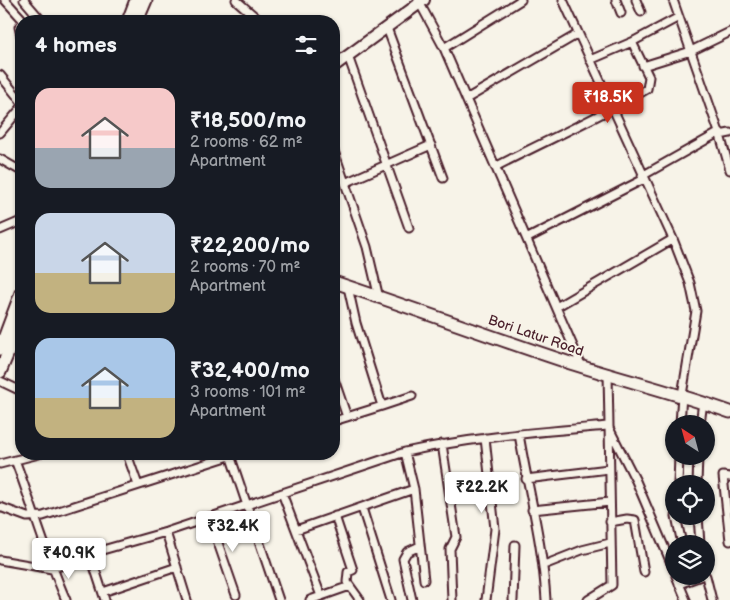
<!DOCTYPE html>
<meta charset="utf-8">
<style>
:root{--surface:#171b24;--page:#242831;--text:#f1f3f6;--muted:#9ea1a6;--accent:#c8321e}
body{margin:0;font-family:"Balsamiq Sans",sans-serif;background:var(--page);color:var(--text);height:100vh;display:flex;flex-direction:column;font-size:19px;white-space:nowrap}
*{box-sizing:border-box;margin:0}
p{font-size:16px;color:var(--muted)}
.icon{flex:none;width:28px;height:28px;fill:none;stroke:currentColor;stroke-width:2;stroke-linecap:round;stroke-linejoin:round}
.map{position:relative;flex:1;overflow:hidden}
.side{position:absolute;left:15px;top:15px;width:325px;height:445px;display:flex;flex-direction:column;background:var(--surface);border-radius:20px;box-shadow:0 1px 4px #0004}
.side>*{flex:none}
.needle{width:32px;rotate:324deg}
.buttons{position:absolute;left:665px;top:415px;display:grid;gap:10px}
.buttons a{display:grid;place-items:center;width:50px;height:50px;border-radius:50%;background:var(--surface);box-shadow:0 1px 4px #0004;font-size:25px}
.price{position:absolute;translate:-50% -42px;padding:0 11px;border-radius:5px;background:#fff;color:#222;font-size:16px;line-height:32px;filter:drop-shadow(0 1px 2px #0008)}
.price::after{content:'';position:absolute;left:50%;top:30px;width:15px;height:11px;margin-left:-8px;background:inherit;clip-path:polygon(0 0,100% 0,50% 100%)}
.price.active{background:var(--accent);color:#fff}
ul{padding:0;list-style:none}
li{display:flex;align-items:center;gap:15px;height:125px;padding:0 20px}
li span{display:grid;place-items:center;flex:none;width:140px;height:100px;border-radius:15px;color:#555}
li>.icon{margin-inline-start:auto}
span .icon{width:60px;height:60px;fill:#fffc;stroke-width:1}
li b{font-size:21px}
h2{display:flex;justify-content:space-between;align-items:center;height:60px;padding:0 20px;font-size:21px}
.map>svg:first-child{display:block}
</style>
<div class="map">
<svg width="730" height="600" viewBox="0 0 730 600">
<rect width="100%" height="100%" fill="#f7f3e8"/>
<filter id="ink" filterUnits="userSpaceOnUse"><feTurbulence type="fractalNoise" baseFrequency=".02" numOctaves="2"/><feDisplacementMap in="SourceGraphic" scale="10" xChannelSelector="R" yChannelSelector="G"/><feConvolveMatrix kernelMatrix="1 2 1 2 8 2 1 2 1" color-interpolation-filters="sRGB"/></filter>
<g filter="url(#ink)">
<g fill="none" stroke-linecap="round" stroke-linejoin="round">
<!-- street casing -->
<g stroke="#4a1f2b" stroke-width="11">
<path id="street" d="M5,0L24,21
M24,0L42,21
M236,0L260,21
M418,0L444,48L582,367
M563,0L673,239L690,283L696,311L682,395L680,424
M616,0L621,13
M636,0L641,12
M673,0L720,135L730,133
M21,25L19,27L21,36
M387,28L443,178
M444,48L521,0
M348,56L409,228
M590,60L632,42L679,17
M643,66L691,51L730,32
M0,75L21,101
M466,99L578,34
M0,133L21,108
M720,135L730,170
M334,151L367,247L379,298
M0,159L21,171
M495,167C545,141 598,118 647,89L649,77L632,42
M642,176L720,132
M345,183L431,145
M0,230L21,221
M528,238L644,179
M558,306L673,239
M334,379L347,417
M0,381L21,391
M382,406L412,396
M334,421L382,406L356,323L348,287
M700,424L703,402
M519,434C528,489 543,544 546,600
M485,438L495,529L486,600
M442,444L456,537L450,549L452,600
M405,452L414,489L424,580
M127,454L138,485
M230,455L279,600
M15,460C33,507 46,555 66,600
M0,464L39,454
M730,477L723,476L730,541
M526,479L609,469
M678,484L679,456
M697,484L698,456
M282,493L321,596
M0,507L27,517L43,516L236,454
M362,508L391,600
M532,510L610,502
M335,516L353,570L348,572L347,582L360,600
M676,516L682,544
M698,516L700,544
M209,517L236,595
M610,522L627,519L635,520L644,572
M296,530L414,489
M166,532L187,600
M90,554L105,600
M0,560L52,569L99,551L166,532L405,452C472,437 540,432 608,426L636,481L674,570
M544,565L582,550L610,543
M676,576L686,600
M706,576L712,600
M679,584L701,576
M103,592L177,567
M310,600L350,586
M412,600L403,559L407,552L420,546
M513,600L515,545
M588,600L612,585L608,373"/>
</g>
<!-- secondary casing -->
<g stroke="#4a1f2b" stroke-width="14">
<path id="secondary" d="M334,66L424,0"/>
</g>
<!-- primary casing -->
<g stroke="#4a1f2b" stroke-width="15">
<path id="primary" d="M128,21L136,0
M137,21L146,0
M334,282C413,308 491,337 570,363C623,380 677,393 730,412
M0,349L21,293
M0,372L21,322"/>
</g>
<!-- street -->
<use href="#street" stroke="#f7f3e8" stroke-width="7"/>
<!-- secondary -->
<use href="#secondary" stroke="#f7f3e8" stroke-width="10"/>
<!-- primary -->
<use href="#primary" stroke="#f7f3e8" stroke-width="11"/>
</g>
</g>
<g text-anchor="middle" stroke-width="4" stroke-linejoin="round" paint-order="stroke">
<!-- street labels -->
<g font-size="14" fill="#4a1f2b" stroke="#f7f3e8">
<text transform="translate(536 335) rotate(19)" y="5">Bori Latur Road</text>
</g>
</g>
</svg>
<div class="buttons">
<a><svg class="needle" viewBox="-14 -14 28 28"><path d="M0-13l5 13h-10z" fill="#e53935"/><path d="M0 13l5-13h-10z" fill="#9ea1a6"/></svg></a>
<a><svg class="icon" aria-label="locate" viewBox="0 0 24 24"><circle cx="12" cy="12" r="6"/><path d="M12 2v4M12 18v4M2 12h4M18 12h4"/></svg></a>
<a><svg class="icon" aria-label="layers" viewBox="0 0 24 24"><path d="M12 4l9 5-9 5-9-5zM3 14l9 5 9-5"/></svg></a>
</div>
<b class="price active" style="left:608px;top:124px">₹18.5K</b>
<b class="price" style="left:482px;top:514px">₹22.2K</b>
<b class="price" style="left:233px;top:553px">₹32.4K</b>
<b class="price" style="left:69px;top:580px">₹40.9K</b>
<section class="side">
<h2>4 homes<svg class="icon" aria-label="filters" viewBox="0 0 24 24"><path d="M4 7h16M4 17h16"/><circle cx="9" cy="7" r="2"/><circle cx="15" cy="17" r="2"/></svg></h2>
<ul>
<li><span style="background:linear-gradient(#f6c9c9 60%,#9aa5b1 0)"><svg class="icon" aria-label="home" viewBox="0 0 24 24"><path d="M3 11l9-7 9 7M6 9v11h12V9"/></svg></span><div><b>₹18,500/mo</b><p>2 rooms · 62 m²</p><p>Apartment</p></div></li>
<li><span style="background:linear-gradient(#c9d6e8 60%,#c2b280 0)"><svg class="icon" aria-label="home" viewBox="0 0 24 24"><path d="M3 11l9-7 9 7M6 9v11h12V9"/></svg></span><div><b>₹22,200/mo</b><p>2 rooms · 70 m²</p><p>Apartment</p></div></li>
<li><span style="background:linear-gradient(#a9c7e8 60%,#c2b280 0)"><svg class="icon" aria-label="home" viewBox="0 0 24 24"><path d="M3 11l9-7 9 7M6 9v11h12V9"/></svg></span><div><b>₹32,400/mo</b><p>3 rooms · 101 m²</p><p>Apartment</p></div></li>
</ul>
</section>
</div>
